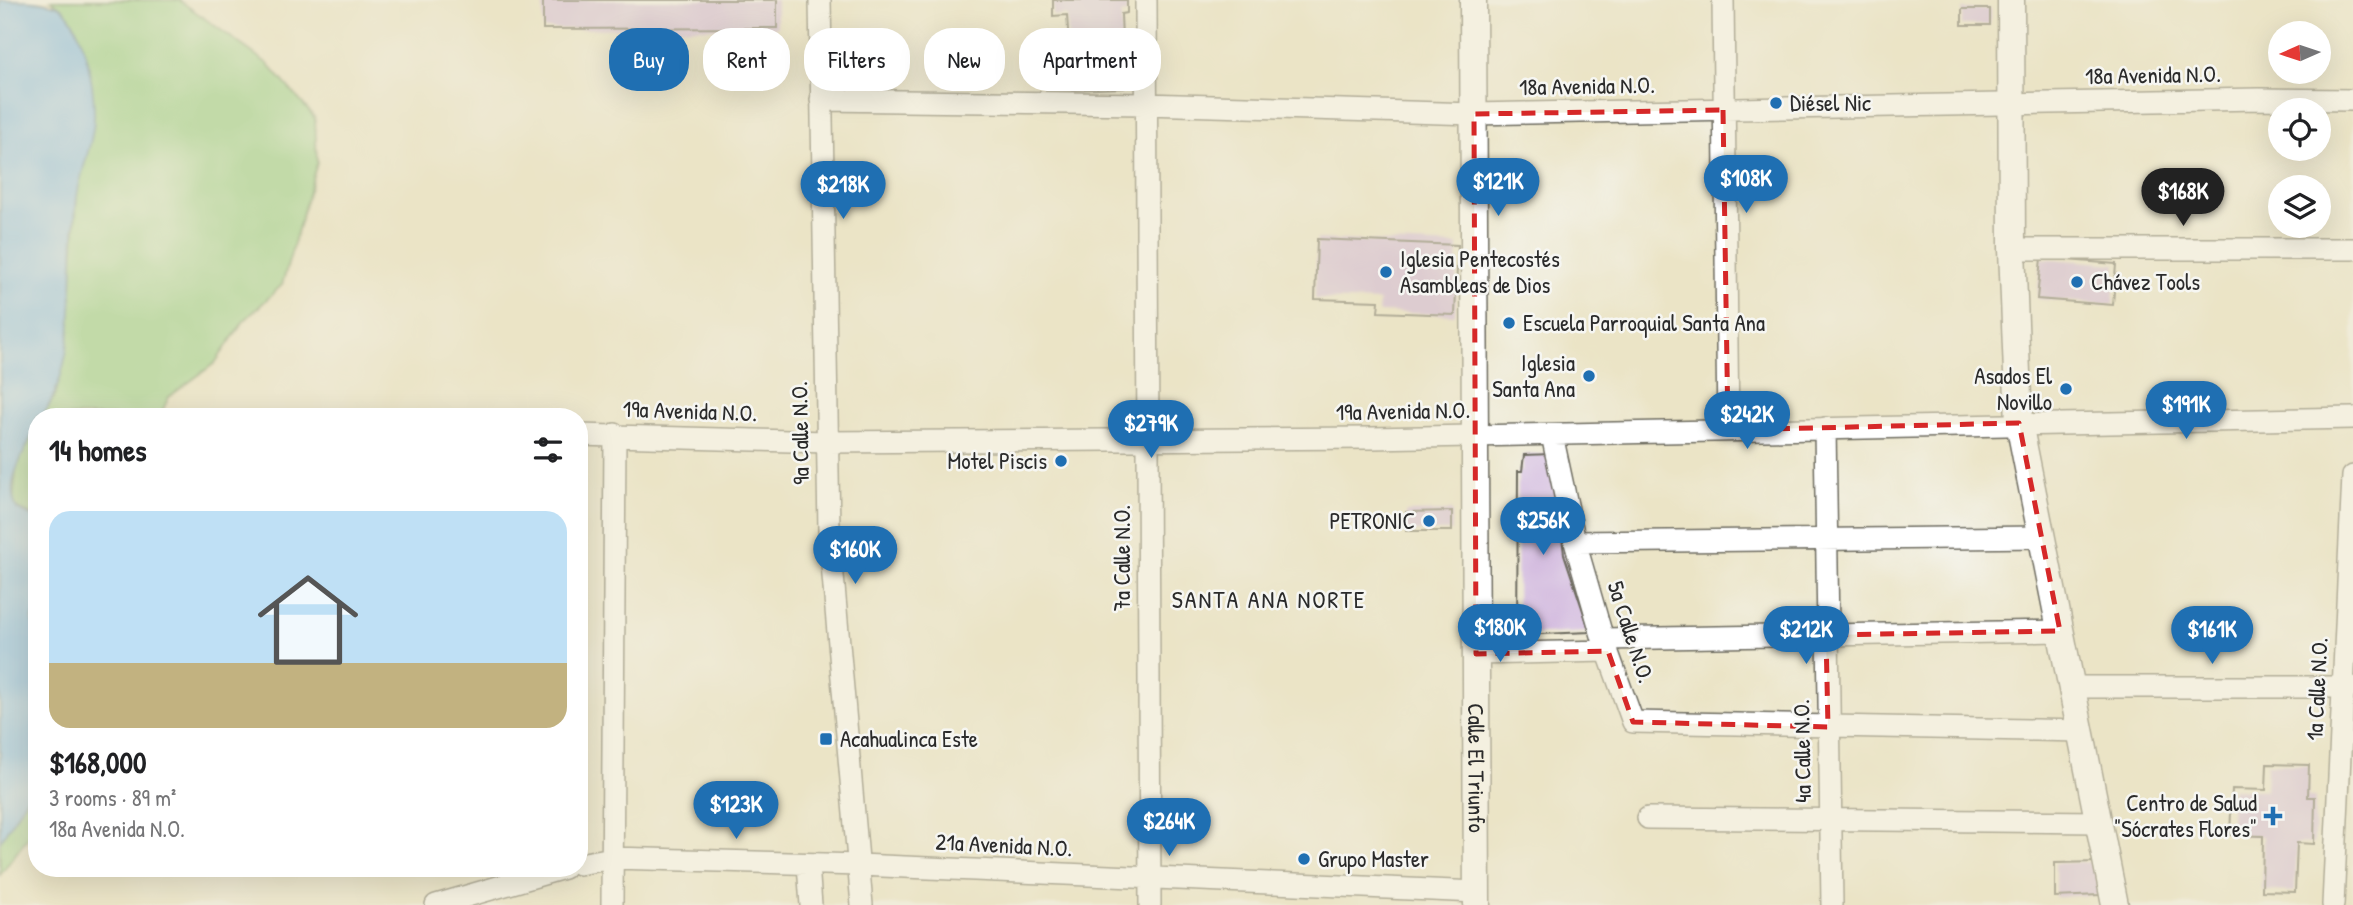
<!DOCTYPE html>
<meta charset="utf-8">
<style>
:root{--surface:#fff;--page:#f2f2f2;--text:#202124;--muted:#757577;--line:#e0e0e0;--accent:#1f6fb2}
body{margin:0;font-family:"Patrick Hand",sans-serif;background:var(--page);color:var(--text);height:100vh;display:flex;flex-direction:column;font-size:26px;white-space:nowrap}
*{box-sizing:border-box;margin:0}
p{font-size:23px;color:var(--muted)}
.icon{flex:none;width:38px;height:38px;fill:none;stroke:currentColor;stroke-width:2;stroke-linecap:round;stroke-linejoin:round}
.map{position:relative;flex:1;overflow:hidden}
.panel{position:absolute;left:28px;top:408px;width:560px;height:469px;display:flex;flex-direction:column;background:var(--surface);border-radius:28px;box-shadow:0 7px 28px #0002}
.panel>*{flex:none}
.guide{position:absolute;left:609px;top:28px;width:665px;height:63px;display:flex;gap:14px}
.needle{width:46px;rotate:267deg}
.controls{position:absolute;left:2268px;top:21px;display:grid;gap:14px}
.controls a{display:grid;place-items:center;width:63px;height:63px;border-radius:50%;background:var(--surface);box-shadow:0 7px 28px #0002;font-size:35px}
.price{position:absolute;translate:-50% -60px;padding:0 16px;border-radius:24px;background:var(--accent);color:#fff;font-size:23px;line-height:46px;filter:drop-shadow(0 2px 4px #0008)}
.price::after{content:'';position:absolute;left:50%;top:42px;width:21px;height:16px;margin-left:-10px;background:inherit;clip-path:polygon(0 0,100% 0,50% 100%)}
.price.on{background:#222;color:#fff}
ul{padding:0;list-style:none}
li{display:grid;align-content:center;gap:14px;height:371px;padding:0 21px}
li+li{border-top:2px solid var(--line)}
li span{display:grid;place-items:center;height:217px;border-radius:21px;color:#555}
li>.icon{margin-inline-start:auto}
span .icon{width:126px;height:126px;fill:#fffc;stroke-width:1}
li b{font-size:30px}
h2{display:flex;justify-content:space-between;align-items:center;height:84px;padding:0 21px;font-size:30px}
.pill{padding:0 24px;border-radius:28px;background:var(--surface);box-shadow:0 7px 28px #0002;font-size:24px;line-height:63px}
.pill.on{background:var(--accent);color:#fff}
.map>svg:first-child{display:block}
</style>
<div class="map">
<svg width="2353" height="905" viewBox="0 0 2353 905">
<rect width="100%" height="100%" fill="#f6f6f2"/>
<filter id="ink" filterUnits="userSpaceOnUse"><feTurbulence type="fractalNoise" baseFrequency=".0143" numOctaves="2"/><feDisplacementMap in="SourceGraphic" scale="14" xChannelSelector="R" yChannelSelector="G"/><feConvolveMatrix kernelMatrix="1 2 1 2 8 2 1 2 1" color-interpolation-filters="sRGB"/></filter>
<filter id="wash" filterUnits="userSpaceOnUse"><feTurbulence type="fractalNoise" baseFrequency=".00686" numOctaves="4" result="noise"/><feDisplacementMap in="SourceGraphic" scale="28" xChannelSelector="R" yChannelSelector="G"/><feGaussianBlur stdDeviation="1.57" result="paint"/><feColorMatrix in="noise" values="0 0 0 0 0 0 0 0 0 0 0 0 0 0 0 0 0 1.4 0 .05"/><feComposite in="paint" operator="in"/></filter>
<g filter="url(#wash)">
<rect width="100%" height="100%" fill="#ebe4c6"/>
<!-- green -->
<path fill="#91cf84" stroke="#5e7d58" stroke-width="2" d="M51,0H179L268,64L315,118L317,163L282,285L244,321L215,363L169,397L160,416H43L56,394L70,323L77,194L64,10Z
M37,427V517L17,509L13,502L17,462Z
M37,780V825L0,875V842Z"/>
<!-- water -->
<path fill="#7ab8ed" stroke="#52728c" stroke-width="2" d="M0,0C20,0 47,0 62,8C85,29 95,88 94,119C93,146 80,171 77,197C67,271 83,351 43,416H37C37,442 0,474 17,509L37,519V611L32,620L37,634V781L0,842Z"/>
<g id="blocks">
<!-- building -->
<path fill="#cdb0dc" d="M543,0H777V28L543,29Z
M1053,0H1127V13L1121,14L1124,88L1072,90L1067,15L1053,16Z
M1962,9H1990V25H1962Z
M1317,239L1458,245L1455,315L1378,312L1379,301L1315,299Z
M2041,258L2116,264L2113,305L2037,299Z
M1552,454L1564,554L1590,632L1517,635L1518,471H1522L1524,455Z
M1452,511V531H1406V512Z
M2267,764L2309,765L2308,797H2315L2314,844L2297,843L2295,892L2262,891L2263,836L2230,835L2232,789L2266,790Z
M2098,862L2099,895L2055,897V863Z"/>
</g>
</g>
<g filter="url(#ink)">
<use href="#blocks" fill-opacity="0" stroke="#6e6c61" stroke-width="2"/>
<g fill="none" stroke-linecap="round" stroke-linejoin="round">
<!-- minor casing -->
<g stroke="#6e6c61" stroke-width="24">
<path id="minor" d="M820,0L829,530L862,905
M1146,0L1150,905
M1723,0L1728,430
M821,100L1145,104L1474,114L2259,99L2353,100
M2012,249H2353
M1825,428L1832,905
M579,435L827,442L1371,438L2353,418
M1552,435L1575,542L1603,639L1633,722L2081,731
M1575,542L2042,537
M1603,639L2060,631
M1476,654L1608,651
M2072,687H2353
M1648,818L2099,822
M579,864L613,858L859,865L1477,892
M808,864L811,905
M436,905L564,868
M612,905L615,434
M2333,905L2353,476"/>
</g>
<!-- major casing -->
<g stroke="#6e6c61" stroke-width="29">
<g id="major">
<path id="s1" d="M1473,0L1477,905"/>
<path d="M2011,0L2012,249L2019,423L2115,905"/>
</g>
</g>
<!-- minor -->
<use href="#minor" stroke="#fff" stroke-width="21"/>
<!-- major -->
<use href="#major" stroke="#fff" stroke-width="26"/>
</g>
</g>
<!-- marked area -->
<path d="M0 0H2353V905H0ZM1723,110L1728,430L2019,423L2060,631L1826,635L1828,727L1633,722L1608,651L1476,654L1474,114Z" fill="#ebe4c6" fill-opacity=".55" fill-rule="evenodd"/>
<path fill="none" stroke="#d62828" stroke-width="5" stroke-dasharray="14 9" stroke-linejoin="round" d="M1723,110L1728,430L2019,423L2060,631L1826,635L1828,727L1633,722L1608,651L1476,654L1474,114Z"/>
<!-- markers -->
<g fill="#1f6fb2" stroke="#f6f6f2" stroke-width="2.5">
<circle cx="1776" cy="103" r="7"/>
<circle cx="1386" cy="272" r="7"/>
<circle cx="2077" cy="282" r="7"/>
<circle cx="1509" cy="323" r="7"/>
<circle cx="1589" cy="376" r="7"/>
<circle cx="2066" cy="389" r="7"/>
<circle cx="1061" cy="461" r="7"/>
<circle cx="1429" cy="521" r="7"/>
<rect x="819" y="732" width="14" height="14" rx="3.5"/>
<path d="M2269.5 805.5h7v7h7v7h-7v7h-7v-7h-7v-7h7z"/>
<circle cx="1304" cy="859" r="7"/>
</g>
<g text-anchor="middle" stroke-width="5" stroke-linejoin="round" paint-order="stroke">
<!-- street labels -->
<g font-size="23" fill="#2b2b2b" stroke="#f6f6f2">
<text transform="translate(2153 75) rotate(-1)" y="8">18a Avenida N.O.</text>
<text transform="translate(1587 86) rotate(-1)" y="8">18a Avenida N.O.</text>
<text transform="translate(690 411) rotate(2)" y="8">19a Avenida N.O.</text>
<text transform="translate(1403 411) rotate(-1)" y="8">19a Avenida N.O.</text>
<text transform="translate(800 433) rotate(-91)" y="8">9a Calle N.O.</text>
<text transform="translate(1122 558) rotate(-90)" y="8">7a Calle N.O.</text>
<text transform="translate(1631 632) rotate(72)" y="8">5a Calle N.O.</text>
<text transform="translate(2317 689) rotate(-87)" y="8">1a Calle N.O.</text>
<text transform="translate(1802 751) rotate(-91)" y="8">4a Calle N.O.</text>
<text dy="8" stroke="none"><textPath href="#s1" startOffset="768">Calle El Triunfo</textPath></text>
<text transform="translate(1004 845) rotate(3)" y="8">21a Avenida N.O.</text>
</g>
<!-- poi labels -->
<g font-size="23" fill="#2b2b2b" stroke="#f6f6f2" text-anchor="start">
<text x="1790" y="111">Diésel Nic</text>
<text x="1400" y="267">Iglesia Pentecostés<tspan x="1400" dy="26">Asambleas de Dios</tspan></text>
<text x="2091" y="290">Chávez Tools</text>
<text x="1523" y="331">Escuela Parroquial Santa Ana</text>
<text x="1575" y="371" text-anchor="end">Iglesia<tspan x="1575" dy="26">Santa Ana</tspan></text>
<text x="2052" y="384" text-anchor="end">Asados El<tspan x="2052" dy="26">Novillo</tspan></text>
<text x="1047" y="469" text-anchor="end">Motel Piscis</text>
<text x="1415" y="529" text-anchor="end">PETRONIC</text>
<text x="840" y="747">Acahualinca Este</text>
<text x="2257" y="811" text-anchor="end">Centro de Salud<tspan x="2257" dy="26">"Sócrates Flores"</tspan></text>
<text x="1318" y="867">Grupo Master</text>
</g>
<!-- neighbourhood labels -->
<g font-size="24" letter-spacing="2" fill="#2b2b2b" stroke="#f6f6f2">
<text x="1269" y="608">SANTA ANA NORTE</text>
</g>
</g>
</svg>
<div class="controls">
<a><svg class="needle" viewBox="-14 -14 28 28"><path d="M0-13l5 13h-10z" fill="#e53935"/><path d="M0 13l5-13h-10z" fill="#757577"/></svg></a>
<a><svg class="icon" aria-label="locate" viewBox="0 0 24 24"><circle cx="12" cy="12" r="6"/><path d="M12 2v4M12 18v4M2 12h4M18 12h4"/></svg></a>
<a><svg class="icon" aria-label="layers" viewBox="0 0 24 24"><path d="M12 4l9 5-9 5-9-5zM3 14l9 5 9-5"/></svg></a>
</div>
<b class="price" style="left:1746px;top:215px">$108K</b>
<b class="price" style="left:1498px;top:218px">$121K</b>
<b class="price" style="left:843px;top:221px">$218K</b>
<b class="price on" style="left:2183px;top:228px">$168K</b>
<b class="price" style="left:2186px;top:441px">$191K</b>
<b class="price" style="left:1747px;top:451px">$242K</b>
<b class="price" style="left:1151px;top:460px">$279K</b>
<b class="price" style="left:1543px;top:557px">$256K</b>
<b class="price" style="left:855px;top:586px">$160K</b>
<b class="price" style="left:1500px;top:664px">$180K</b>
<b class="price" style="left:1806px;top:666px">$212K</b>
<b class="price" style="left:2212px;top:666px">$161K</b>
<b class="price" style="left:736px;top:841px">$123K</b>
<b class="price" style="left:1169px;top:858px">$264K</b>
<div class="guide">
<a class="pill on">Buy</a>
<a class="pill">Rent</a>
<a class="pill">Filters</a>
<a class="pill">New</a>
<a class="pill">Apartment</a>
</div>
<section class="panel">
<h2>14 homes<svg class="icon" aria-label="filters" viewBox="0 0 24 24"><path d="M4 7h16M4 17h16"/><circle cx="9" cy="7" r="2"/><circle cx="15" cy="17" r="2"/></svg></h2>
<ul>
<li><span style="background:linear-gradient(#bfe0f5 70%,#c2b280 0)"><svg class="icon" aria-label="home" viewBox="0 0 24 24"><path d="M3 11l9-7 9 7M6 9v11h12V9"/></svg></span><div><b>$168,000</b><p>3 rooms · 89 m²</p><p>18a Avenida N.O.</p></div></li>
</ul>
</section>
</div>
